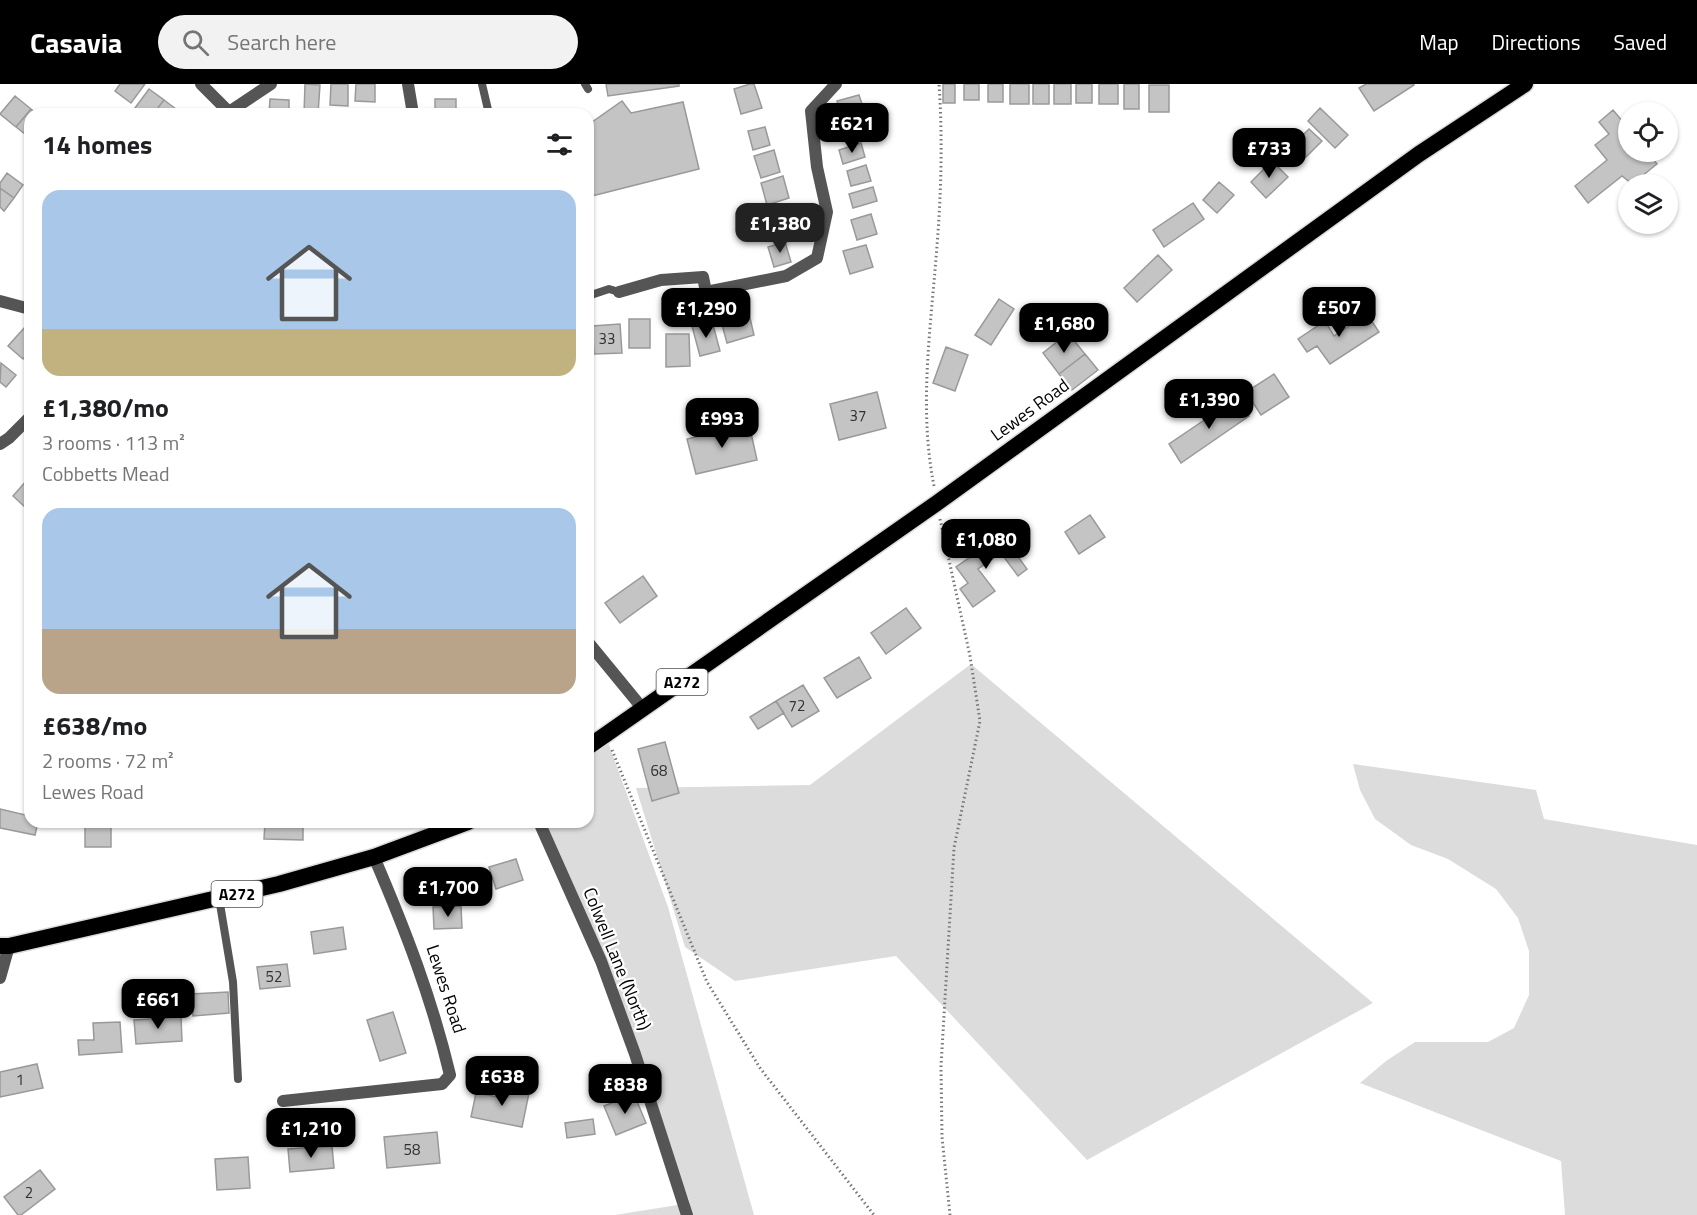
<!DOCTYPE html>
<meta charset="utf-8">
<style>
:root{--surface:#fff;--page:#f2f2f2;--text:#202124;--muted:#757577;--accent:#000}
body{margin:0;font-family:"Titillium Web",sans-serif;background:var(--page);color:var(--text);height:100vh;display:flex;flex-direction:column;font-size:22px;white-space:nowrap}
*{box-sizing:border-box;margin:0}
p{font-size:20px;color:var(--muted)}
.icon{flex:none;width:33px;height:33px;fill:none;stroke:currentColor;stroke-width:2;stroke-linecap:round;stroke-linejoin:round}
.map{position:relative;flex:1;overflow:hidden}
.panel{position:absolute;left:24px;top:24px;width:570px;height:720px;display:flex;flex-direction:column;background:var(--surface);border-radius:18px;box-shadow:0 2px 4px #0004}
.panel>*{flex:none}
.buttons{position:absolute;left:1618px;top:18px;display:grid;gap:12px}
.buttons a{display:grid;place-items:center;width:60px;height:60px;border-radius:50%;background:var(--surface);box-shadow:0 2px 4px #0004;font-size:30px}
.price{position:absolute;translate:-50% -51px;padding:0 14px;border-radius:12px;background:var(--accent);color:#fff;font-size:20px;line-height:39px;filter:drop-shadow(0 2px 3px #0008)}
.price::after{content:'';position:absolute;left:50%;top:36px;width:18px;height:14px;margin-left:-9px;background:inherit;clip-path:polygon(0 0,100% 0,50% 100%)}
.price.on{background:#222;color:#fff}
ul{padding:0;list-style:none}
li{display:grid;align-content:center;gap:12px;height:318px;padding:0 18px}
li span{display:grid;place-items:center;height:186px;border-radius:18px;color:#555}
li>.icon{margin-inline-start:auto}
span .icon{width:108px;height:108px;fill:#fffc;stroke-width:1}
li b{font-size:26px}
h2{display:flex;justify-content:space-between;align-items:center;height:72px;padding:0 18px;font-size:26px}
header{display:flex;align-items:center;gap:36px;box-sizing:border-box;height:84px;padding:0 30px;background:var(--accent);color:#fff}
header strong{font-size:28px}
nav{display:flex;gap:33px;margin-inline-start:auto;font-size:21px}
.search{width:420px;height:54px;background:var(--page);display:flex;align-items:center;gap:15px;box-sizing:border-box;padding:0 21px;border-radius:33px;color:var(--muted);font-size:22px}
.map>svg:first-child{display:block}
</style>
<header>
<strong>Casavia</strong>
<div class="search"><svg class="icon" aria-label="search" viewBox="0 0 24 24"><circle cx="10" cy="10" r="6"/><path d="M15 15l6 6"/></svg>Search here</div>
<nav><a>Map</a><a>Directions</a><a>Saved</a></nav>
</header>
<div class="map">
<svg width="1697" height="1131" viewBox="0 0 1697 1131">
<rect width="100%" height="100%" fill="#fff"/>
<!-- green -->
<path fill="#dcdcdc" d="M971,580L1373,919L1087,1076L896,872L735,897L685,863L636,704L810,701Z
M605,650L668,823L754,1131H615L690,1119L635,970L540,738H588V663Z
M1353,680L1536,706L1544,735L1697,761V1131H1565L1561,1077L1360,999L1386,977L1415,958H1488L1514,944L1529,911V867L1518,834L1496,805L1448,775L1411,761L1375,735L1360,706Z"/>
<!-- building -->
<path fill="#c4c4c4" stroke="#999" stroke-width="1.5" d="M120,0H145L131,19L115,7Z
M305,0L320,1L318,30H304Z
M331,0H348V22L330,21Z
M356,0H375V18L355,17Z
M606,0H679V2L608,12Z
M750,0H754L762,24L741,30L734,5Z
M943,0H955V19H943Z
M964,0H979V16H964Z
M988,0H1003V18H988Z
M1010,0H1029V20H1010Z
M1033,0H1049V20H1033Z
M1054,0H1071V20H1054Z
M1076,0H1092V19H1076Z
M1099,0H1118V20H1099Z
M1124,0H1139V25H1124Z
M1366,0H1414V1L1374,27L1359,4Z
M1149,1H1169V28H1149Z
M149,5L164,16L153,30H142L135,24Z
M859,11L864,26L841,33L837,17Z
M15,12L31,25L16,43L0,30Z
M270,15L289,16V30H269Z
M435,15H456V30H435Z
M164,16L180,28L178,30H153Z
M622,17L631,29L683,18L699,85L588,113V41Z
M1320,24L1348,51L1335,64L1308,37Z
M31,25L37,30H30V54L16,43Z
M1613,26L1629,45V68H1647L1657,80L1632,100L1622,92L1588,119L1575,102L1607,76L1595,61L1609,50L1599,38Z
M865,33L870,48L845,56L840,40Z
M765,43L770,61L753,66L748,47Z
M1309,45L1322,57L1302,77L1290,64Z
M861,59L865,73L843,80L839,66Z
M774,66L780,88L761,94L754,72Z
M1272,77L1288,93L1266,114L1251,98Z
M866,81L871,97L851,102L847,87Z
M7,89L23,101L14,114L0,104V99Z
M783,92L789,114L767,121L761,99Z
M1219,98L1234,111L1217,129L1203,116Z
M873,103L877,117L853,124L849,110Z
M0,104L14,114L4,127L0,123Z
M1193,119L1204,135L1164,163L1153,146Z
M784,127L789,147L770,152L765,132Z
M871,130L877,150L857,156L851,136Z
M785,158L791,178L774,183L768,163Z
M866,161L873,183L850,190L843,167Z
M1158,171L1172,186L1137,218L1124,204Z
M999,215L1014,225L991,261L975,251Z
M749,230L754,251L727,259L721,237Z
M1367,230L1379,248L1330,280L1317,262L1307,268L1298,255L1325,237L1334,252Z
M629,235H650V264H629Z
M712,237L720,267L700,272L692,242Z
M620,240L622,269L594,270L592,242Z
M25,243L30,247V267L23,275L8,262Z
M1068,249L1085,270L1059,290L1043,269Z
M666,250H689L690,282L666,283Z
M946,263L968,271L955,307L933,299Z
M1085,270L1098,286L1072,306L1059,290Z
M1,279L16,291L6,303L0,298Z
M1274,290L1289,313L1261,331L1246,308Z
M877,308L886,344L839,356L830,320Z
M1237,314L1249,332L1181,379L1169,360Z
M749,340L757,376L696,390L687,355Z
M27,396L30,399V419L26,424L13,412Z
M1090,431L1105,453L1079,470L1065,448Z
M1002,451L1027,485L1018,492L1001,469L978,485L995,507L973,523L960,505L968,499L956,483Z
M643,492L657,512L620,539L605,519Z
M906,524L921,544L886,570L871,549Z
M859,573L871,594L837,614L824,594Z
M803,601L819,627L792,643L776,617Z
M776,617L784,629L758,645L750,633Z
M665,658L679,709L652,717L638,665Z
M0,725L30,732V738H38L35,751L0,744Z
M85,738H111V763H85Z
M265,738H303V756L264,755Z
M516,775L523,796L496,805L489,783Z
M461,822L462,844L434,845L433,823Z
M343,843L346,865L314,870L311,848Z
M287,880L290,902L260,905L257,883Z
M228,908L229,929L193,932L191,910Z
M393,928L406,969L380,977L367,936Z
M181,933L182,957L136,960L134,936Z
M120,938L122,968L79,971L78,956H94L93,939Z
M37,980L43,1004L0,1013V988Z
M500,1003L529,1009L522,1043L471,1033L476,1009L498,1013Z
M634,1010L646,1039L616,1051L604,1022Z
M593,1035L595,1050L567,1054L565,1039Z
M437,1048L440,1079L387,1084L384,1053Z
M332,1062L334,1084L290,1088L288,1065Z
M248,1073L250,1104L217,1106L215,1075Z
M40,1086L55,1105L21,1131H18L4,1113Z"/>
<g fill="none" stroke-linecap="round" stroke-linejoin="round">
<!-- trunk casing -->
<g stroke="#dbdbdb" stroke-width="19">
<path id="trunk" d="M588,663L937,419L1419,70L1525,0
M0,862H9L279,800L374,773L468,738"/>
</g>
<!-- path -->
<path stroke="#777" stroke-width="3" stroke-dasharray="1.5 3" stroke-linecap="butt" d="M934,402C919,326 930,250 936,174C941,116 943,58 939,0
M940,435L970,572L980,637L954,764L941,982L942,1053L950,1131
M612,666L707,898L760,984L874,1131"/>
<!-- service -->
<path stroke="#555" stroke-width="8" d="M482,0L489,30
M585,0L588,5
M588,212L609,205L619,208
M219,814L233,898L238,995"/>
<!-- minor -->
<path stroke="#555" stroke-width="12" d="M201,0L229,28
M408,0L413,30
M226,30L271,0
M619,208L661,196L703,193L706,208
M694,215L706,208L786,192L817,174L827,128L817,83L811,27L836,0
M0,217L30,225
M0,360L9,354L30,333
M588,558L643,625
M539,738L601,877L635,970L687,1131
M0,894L9,862
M283,1017L442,1000L450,991C432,915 405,845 374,773"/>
<!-- trunk -->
<use href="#trunk" stroke="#000" stroke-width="16"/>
</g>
<g text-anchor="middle" stroke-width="4.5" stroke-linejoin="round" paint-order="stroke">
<!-- number labels -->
<g font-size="15" fill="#313131">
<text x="607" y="260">33</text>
<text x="858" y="337">37</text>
<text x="797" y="627">72</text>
<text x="659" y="692">68</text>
<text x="274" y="898">52</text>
<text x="20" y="1001">1</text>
<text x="412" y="1071">58</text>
<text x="29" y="1114">2</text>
</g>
<!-- shield labels -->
<g fill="#fff" stroke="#4c4c4c" stroke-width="1.5">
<rect x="656.5" y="585" width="51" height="26" rx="4.5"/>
<rect x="211.5" y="797" width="51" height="26" rx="4.5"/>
</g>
<g font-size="16" font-weight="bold" fill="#000">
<text x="682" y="604">A272</text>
<text x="237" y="816">A272</text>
</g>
<!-- street labels -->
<g font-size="18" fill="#000" stroke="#fff">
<text transform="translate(1030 326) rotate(-36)" y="6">Lewes Road</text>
<text transform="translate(617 875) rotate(68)" y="6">Colwell Lane (North)</text>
<text transform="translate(446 905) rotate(72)" y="6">Lewes Road</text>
</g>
</g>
</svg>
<div class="buttons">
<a><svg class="icon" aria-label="locate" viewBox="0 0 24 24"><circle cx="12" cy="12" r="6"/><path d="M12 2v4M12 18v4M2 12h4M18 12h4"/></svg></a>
<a><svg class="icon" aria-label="layers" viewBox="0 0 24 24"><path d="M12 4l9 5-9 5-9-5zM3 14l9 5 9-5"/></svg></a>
</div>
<b class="price" style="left:852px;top:70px">£621</b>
<b class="price" style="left:1269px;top:95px">£733</b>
<b class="price on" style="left:780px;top:170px">£1,380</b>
<b class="price" style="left:1339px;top:254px">£507</b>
<b class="price" style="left:706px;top:255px">£1,290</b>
<b class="price" style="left:1064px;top:270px">£1,680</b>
<b class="price" style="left:1209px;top:346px">£1,390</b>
<b class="price" style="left:722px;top:365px">£993</b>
<b class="price" style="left:986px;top:486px">£1,080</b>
<b class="price" style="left:448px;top:834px">£1,700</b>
<b class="price" style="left:158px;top:946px">£661</b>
<b class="price" style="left:502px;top:1023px">£638</b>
<b class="price" style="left:625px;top:1031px">£838</b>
<b class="price" style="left:311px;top:1075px">£1,210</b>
<section class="panel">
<h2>14 homes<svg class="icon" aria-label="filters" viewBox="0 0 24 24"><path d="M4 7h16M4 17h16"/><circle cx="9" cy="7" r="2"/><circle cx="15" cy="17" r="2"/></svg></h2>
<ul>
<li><span style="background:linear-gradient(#a9c7e8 75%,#c2b280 0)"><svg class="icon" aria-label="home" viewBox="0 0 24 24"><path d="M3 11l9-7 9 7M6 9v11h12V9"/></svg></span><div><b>£1,380/mo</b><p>3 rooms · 113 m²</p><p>Cobbetts Mead</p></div></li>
<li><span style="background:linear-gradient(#a9c7e8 65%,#b9a48a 0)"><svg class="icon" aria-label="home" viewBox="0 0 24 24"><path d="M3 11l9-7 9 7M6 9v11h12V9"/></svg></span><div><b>£638/mo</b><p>2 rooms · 72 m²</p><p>Lewes Road</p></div></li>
</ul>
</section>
</div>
